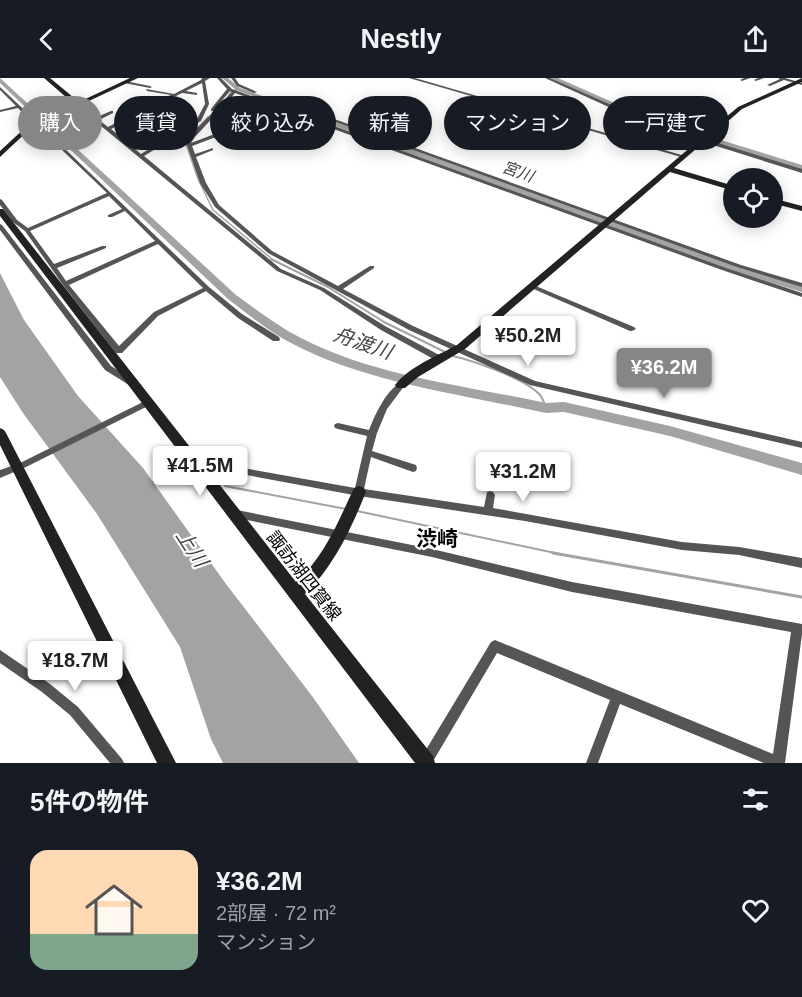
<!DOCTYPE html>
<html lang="ja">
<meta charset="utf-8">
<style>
:root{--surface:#171b24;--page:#242831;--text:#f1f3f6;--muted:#9ea1a6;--accent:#858687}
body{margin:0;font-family:Helvetica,"Noto Sans JP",sans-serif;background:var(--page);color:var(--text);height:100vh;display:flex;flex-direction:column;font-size:22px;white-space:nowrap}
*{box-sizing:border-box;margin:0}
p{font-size:20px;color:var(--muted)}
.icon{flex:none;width:33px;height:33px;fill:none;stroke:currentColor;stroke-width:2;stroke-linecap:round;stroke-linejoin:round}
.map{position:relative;height:685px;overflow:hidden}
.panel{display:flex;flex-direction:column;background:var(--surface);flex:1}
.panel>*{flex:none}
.banner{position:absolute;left:18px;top:18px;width:766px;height:54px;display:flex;gap:12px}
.fabs{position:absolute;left:723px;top:90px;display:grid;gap:12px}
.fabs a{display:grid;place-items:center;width:60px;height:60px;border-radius:50%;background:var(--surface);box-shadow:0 3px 15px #0003;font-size:30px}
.price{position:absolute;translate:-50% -51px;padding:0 14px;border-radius:6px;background:#fff;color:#222;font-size:20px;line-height:39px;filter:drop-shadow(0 2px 3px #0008)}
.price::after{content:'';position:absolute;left:50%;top:36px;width:18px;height:14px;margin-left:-9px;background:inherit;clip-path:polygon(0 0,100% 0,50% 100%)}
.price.active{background:var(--accent);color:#fff}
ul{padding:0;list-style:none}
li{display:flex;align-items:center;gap:18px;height:150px;padding:0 30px}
li span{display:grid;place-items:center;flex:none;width:168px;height:120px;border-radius:18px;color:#555}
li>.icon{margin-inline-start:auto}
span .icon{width:72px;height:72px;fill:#fffc;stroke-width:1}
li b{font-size:26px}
h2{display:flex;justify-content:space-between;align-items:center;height:72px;padding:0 30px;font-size:26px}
.pill{padding:0 21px;border-radius:27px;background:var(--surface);box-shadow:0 3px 15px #0003;font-size:21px;line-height:54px}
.pill.active{background:var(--accent);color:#fff}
header{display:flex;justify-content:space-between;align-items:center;height:78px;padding:0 30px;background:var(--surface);font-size:27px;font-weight:600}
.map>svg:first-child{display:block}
</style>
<header><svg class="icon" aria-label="back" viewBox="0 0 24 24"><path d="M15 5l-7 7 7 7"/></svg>Nestly<svg class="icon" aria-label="share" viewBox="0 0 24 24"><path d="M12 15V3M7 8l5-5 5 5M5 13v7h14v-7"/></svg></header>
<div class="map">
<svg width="802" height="685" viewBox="0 0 802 685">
<rect width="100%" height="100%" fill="#fff"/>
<!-- water -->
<path fill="#a3a3a3" d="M0,195L24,242L78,318L143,390L226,506L312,618L359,685H223L211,661L180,569L97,436L23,335L0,299Z"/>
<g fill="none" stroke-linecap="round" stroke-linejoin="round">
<!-- stream-far2 -->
<path stroke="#a3a3a3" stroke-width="1.5" d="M227,20L231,14L238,11
M208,39L188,60L186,66L198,101L213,132L273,182"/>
<!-- stream-far1 -->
<path stroke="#a3a3a3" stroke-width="2" d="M271,181L328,209L384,244L445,274
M453,278C474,283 526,301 540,317C543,320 544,326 546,330
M152,404L193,402
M225,408L346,431
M357,433L560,476"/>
<!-- stream -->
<path stroke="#a3a3a3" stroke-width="3" d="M553,475L802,519"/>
<!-- river -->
<path fill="#a3a3a3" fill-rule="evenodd" d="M0,0L236,217C257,232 277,248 301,260C377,299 464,307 546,325L564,324L670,348L802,385V397L670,358L564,334L546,335C462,316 370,306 293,266C269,254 249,237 228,221L0,5Z
M222,0H228L240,10L734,187L802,208V214L726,191L236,12Z
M550,0H558L646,39L802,87V92L640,43Z"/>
<!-- street -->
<path fill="#555" fill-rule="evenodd" d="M202,0H210L205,3L209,26L201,43L144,78L281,191L324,210L385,248L443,279L444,281L443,283H437L381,252L320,212L277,193L95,43L70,48L68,47L93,41L77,27V25H79L97,39L111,33H113V35L99,42L108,49L162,21L163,20L171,17L147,13L146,11L174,16L201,2ZM202,5L205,26L197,41L141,76L111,51L131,41L157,46V44L134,39L166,23L185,26V24L170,21L182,15L197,17V15L186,13Z
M217,0H221L232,11L726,190L802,215V219L722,192L284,33L249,46L262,51V53L245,48L235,51L249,56V58L231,53L220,57L233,63V65H229L216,59L192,68L195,76L213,70V72L196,79L206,105L219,127L272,173L338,208L370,188H374V190L343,211L413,248L535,303L802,364V370L530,307L409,252L268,175L215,129L200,105L187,67V63L191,57L232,14L230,13L213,33H211V31L227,11ZM235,15L280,31L266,37L229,22ZM227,24L262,38L191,65L195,59Z
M231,0H235L239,6L257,14L254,15L237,8Z
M409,0H415L685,78L681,79Z
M545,0H550L650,44L802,91V95L646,46Z
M744,0H750L742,3L740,2Z
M758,0H764L756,3L754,2Z
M778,0H785L802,5V7L784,2L770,8L767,7L780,1Z
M125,3L150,8L152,9L150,10L124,5Z
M0,9L37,44V46H33L18,30L0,34V32L16,28L0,12Z
M270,18L741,187L802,205V209L737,189L269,20Z
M64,70L209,209L242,236L279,259L280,261L279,263H273L238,240L206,213L158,238L122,275H116L63,207L25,153L13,144L0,127V121L2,122L17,142L28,150L107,115L62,72V70ZM109,118L122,131L108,137V139H112L125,133L155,163L66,203L57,190L106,170V168H102L54,186L30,153ZM158,166L203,210L154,234L119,268L69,207Z
M0,146L2,147L111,288L135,303L136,305L135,307H129L105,292L0,152Z
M531,206L634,249L636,251L632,253H630L529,209L528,208Z
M401,304L405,307L387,331L377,355L372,373L416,387L417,390L416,393L413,394L371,379L364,411L484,429L487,414L490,413L493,414L495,417L493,430L682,464L739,469L802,480V490L739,477L682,472L525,443L359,418L193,387L190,386L189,384L190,382L193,381L355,410L367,358L338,351L335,350L334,348L335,346L338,345L369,352C376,335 385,314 401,304Z
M147,322L150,323L151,325L150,327L26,389L0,400V392L20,385Z
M232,431L432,471L572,504L802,546V556L785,685H764L620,626L598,685H586L610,622L497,575L432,685H419L421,680L491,564L495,562L773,676L791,554L572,514L432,479L232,439L229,438L227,435L229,432Z
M0,572L50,606L78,629L122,681L124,685H110L70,637L42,614L0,585Z"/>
<!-- secondary -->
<path fill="#222" fill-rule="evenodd" d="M44,0H50L79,24L130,0H138L31,50L0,79V73L27,48L74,26Z
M802,0V4L742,31L674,90L734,108V113L670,94L465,271L418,299L405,310H397L395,307C410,288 437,278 457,267L738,29Z
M772,120L802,128V133L772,125Z
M0,131H3L296,504C325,478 338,444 354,410L359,408L364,410L366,414C351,451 334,488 305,516L433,678L435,685H415L0,138Z
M0,350L4,352L6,355L176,685H157L0,367Z"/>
</g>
<g text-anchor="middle" stroke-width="4.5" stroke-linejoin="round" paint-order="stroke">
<!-- far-water labels -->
<g font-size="16" font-style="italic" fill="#444" stroke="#fff">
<text transform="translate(518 93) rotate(20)" y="6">宮川</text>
</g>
<!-- street labels -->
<g font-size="18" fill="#000" stroke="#fff">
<text transform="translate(304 498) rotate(52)" y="6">諏訪湖四賀線</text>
</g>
<!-- water labels -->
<g font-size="20" font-style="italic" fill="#444" stroke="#fff">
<text transform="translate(363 265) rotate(19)" y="7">舟渡川</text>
<text transform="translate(192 470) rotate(57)" y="7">上川</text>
</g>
<!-- quarter labels -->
<g font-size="21" font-weight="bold" fill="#000" stroke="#fff">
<text x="437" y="468">渋崎</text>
</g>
</g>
</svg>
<div class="fabs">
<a><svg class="icon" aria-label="locate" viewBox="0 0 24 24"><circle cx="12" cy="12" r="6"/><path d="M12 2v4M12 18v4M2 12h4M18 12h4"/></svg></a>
</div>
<b class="price" style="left:528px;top:289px">¥50.2M</b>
<b class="price active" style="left:664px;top:321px">¥36.2M</b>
<b class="price" style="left:200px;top:419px">¥41.5M</b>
<b class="price" style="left:523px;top:425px">¥31.2M</b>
<b class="price" style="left:75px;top:614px">¥18.7M</b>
<div class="banner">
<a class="pill active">購入</a>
<a class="pill">賃貸</a>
<a class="pill">絞り込み</a>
<a class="pill">新着</a>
<a class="pill">マンション</a>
<a class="pill">一戸建て</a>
</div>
</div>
<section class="panel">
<h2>5件の物件<svg class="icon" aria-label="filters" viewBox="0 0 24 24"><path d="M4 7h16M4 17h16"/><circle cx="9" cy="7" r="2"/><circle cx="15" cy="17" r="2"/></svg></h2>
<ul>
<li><span style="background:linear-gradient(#ffd9b3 70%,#7fa58c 0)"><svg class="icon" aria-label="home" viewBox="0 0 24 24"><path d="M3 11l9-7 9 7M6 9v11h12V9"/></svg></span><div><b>¥36.2M</b><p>2部屋 · 72 m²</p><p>マンション</p></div><svg class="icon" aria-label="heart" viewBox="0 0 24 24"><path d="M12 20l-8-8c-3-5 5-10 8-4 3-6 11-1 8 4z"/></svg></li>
</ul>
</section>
